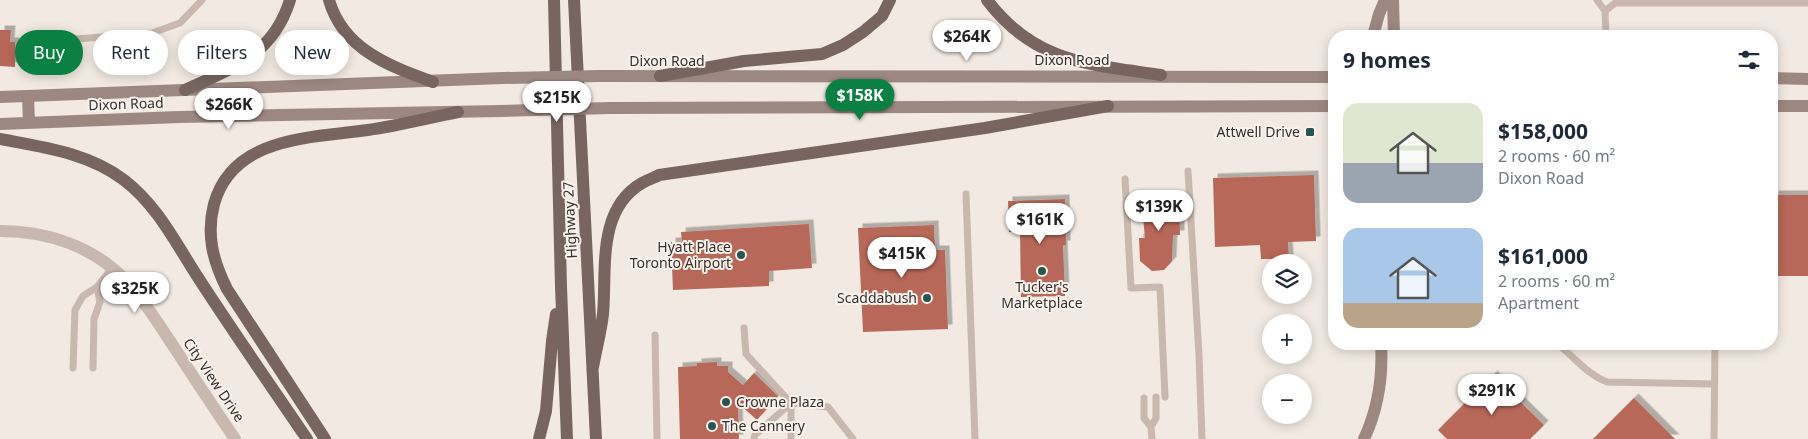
<!DOCTYPE html>
<meta charset="utf-8">
<style>
:root{--surface:#fff;--page:#f6f6f7;--text:#1f2937;--muted:#747a83;--accent:#0b8043}
body{margin:0;font-family:"Noto Sans",sans-serif;background:var(--page);color:var(--text);height:100vh;display:flex;flex-direction:column;font-size:19px;white-space:nowrap}
*{box-sizing:border-box;margin:0}
p{font-size:16px;color:var(--muted)}
.icon{flex:none;width:28px;height:28px;fill:none;stroke:currentColor;stroke-width:2;stroke-linecap:round;stroke-linejoin:round}
.map{position:relative;flex:1;overflow:hidden}
.side{position:absolute;left:1328px;top:30px;width:450px;height:320px;display:flex;flex-direction:column;background:var(--surface);border-radius:20px;box-shadow:0 2px 12px #0003}
.side>*{flex:none}
.hud{position:absolute;left:15px;top:30px;width:475px;height:45px;display:flex;gap:10px}
.tools{position:absolute;left:1262px;top:254px;display:grid;gap:10px}
.tools a{display:grid;place-items:center;width:50px;height:50px;border-radius:50%;background:var(--surface);box-shadow:0 2px 12px #0003;font-size:25px}
.price{position:absolute;translate:-50% -42px;padding:0 11px;border-radius:18px;background:#fff;color:#222;font-size:16px;line-height:32px;filter:drop-shadow(0 1px 2px #0008)}
.price::after{content:'';position:absolute;left:50%;top:30px;width:15px;height:11px;margin-left:-8px;background:inherit;clip-path:polygon(0 0,100% 0,50% 100%)}
.price.current{background:var(--accent);color:#fff}
ul{padding:0;list-style:none}
li{display:flex;align-items:center;gap:15px;height:125px;padding:0 15px}
li span{display:grid;place-items:center;flex:none;width:140px;height:100px;border-radius:15px;color:#555}
li>.icon{margin-inline-start:auto}
span .icon{width:60px;height:60px;fill:#fffc;stroke-width:1}
li b{font-size:21px}
h2{display:flex;justify-content:space-between;align-items:center;height:60px;padding:0 15px;font-size:21px}
.tag{padding:0 18px;border-radius:22px;background:var(--surface);box-shadow:0 2px 12px #0003;font-size:18px;line-height:45px}
.tag.current{background:var(--accent);color:#fff}
.map>svg:first-child{display:block}
</style>
<div class="map">
<svg width="1808" height="439" viewBox="0 0 1808 439">
<defs>
<filter id="shadow"><feDropShadow dx="4.5" dy="-4.5" stdDeviation="0" flood-color="#0004"/></filter>
</defs>
<rect width="100%" height="100%" fill="#f1e9e2"/>
<!-- building -->
<path fill="#b86859" filter="url(#shadow)" d="M0,30H11L10,42H15V67L0,66Z
M1314,175L1316,241L1288,242L1289,259H1261L1260,245L1215,247L1213,178Z
M1774,195H1808V276H1773L1771,211H1774Z
M1179,197L1180,235H1173L1172,261L1164,270L1152,271L1140,261L1139,238H1145L1142,206L1148,198Z
M1065,199L1066,245H1063L1065,296L1021,297L1020,231L1009,232L1008,201Z
M809,224L812,268L769,271V286L673,290L671,242H682L681,232Z
M934,225L935,250H945L948,329L863,332L858,228Z
M717,362V366H728V372L743,385L754,373L778,396L757,420L738,403L739,439H680L678,367L697,366V363Z
M1493,375L1544,425L1530,439H1447L1438,430Z
M1634,398L1675,439H1593Z"/>
<g fill="none" stroke-linecap="round" stroke-linejoin="round">
<!-- lane -->
<path stroke="#c8b8af" stroke-width="7" d="M1597,0L1605,11L1606,36
M1605,11L1615,3H1808
M76,39L152,33L180,23L202,0
M1188,171L1199,355L1202,439
M1125,179L1131,288L1160,287L1165,397
M966,194L975,439
M744,328L746,354L791,403L828,407L853,439
M655,335L657,439
M1557,344C1574,356 1586,374 1607,382L1714,384
M73,368L75,310L83,296L97,287L112,268
M93,368L94,319L100,302L97,287
M1144,398V418L1151,427
M754,439L755,435L791,403
M791,439V403
M1152,439L1151,427L1156,418V397
M1714,439L1715,344"/>
<!-- street -->
<path stroke="#c8b8af" stroke-width="12" d="M0,231C47,231 94,246 127,282C145,301 159,325 174,347C194,378 214,408 235,439"/>
<!-- secondary -->
<path stroke="#9c8881" stroke-width="12" d="M1393,0L1394,36
M1373,36L1379,14L1385,0
M600,76L1334,77
M1771,78L1808,79
M0,97L503,78
M28,97L29,123
M1771,106H1808
M611,108L1334,106
M0,124L179,117L501,111
M1364,439C1378,409 1383,377 1381,344"/>
<!-- primary -->
<path stroke="#78655f" stroke-width="12" d="M329,0C343,49 389,66 433,82
M554,0L561,287L567,439
M574,0L596,439
M987,0C1035,63 1088,64 1161,75
M660,76L744,61L822,54L843,45L863,32L882,16L890,0
M185,90C233,68 273,55 290,0
M0,139C43,147 89,153 124,180C158,206 176,244 199,279C234,333 271,386 307,439
M593,367C596,350 601,332 603,314C607,271 596,210 642,183C647,180 654,178 659,175L985,128L1108,106
M325,439L227,289C213,261 206,235 214,204C233,136 311,138 368,130C398,126 428,118 458,112
M539,439L546,411L552,341L556,314"/>
<!-- secondary-bridge -->
<path stroke="#9c8881" stroke-width="12" d="M503,78L600,76
M501,111L611,108"/>
</g>
<!-- markers -->
<g fill="#265554" stroke="#f9f3ee" stroke-width="2">
<rect x="1305" y="127" width="10" height="10" rx="2.5"/>
<circle cx="741" cy="255" r="5"/>
<circle cx="1042" cy="271" r="5"/>
<circle cx="927" cy="298" r="5"/>
<circle cx="726" cy="402" r="5"/>
<circle cx="712" cy="426" r="5"/>
</g>
<g text-anchor="middle" stroke-width="4" stroke-linejoin="round" paint-order="stroke">
<!-- street labels -->
<g font-size="14" fill="#382f2c" stroke="#f9f3ee">
<text x="1072" y="65">Dixon Road</text>
<text x="667" y="66">Dixon Road</text>
<text transform="translate(126 104) rotate(-2)" y="5">Dixon Road</text>
<text transform="translate(570 220) rotate(-93)" y="5">Highway 27</text>
<text transform="translate(214 380) rotate(56)" y="5">City View Drive</text>
</g>
<!-- poi labels -->
<g font-size="14" fill="#382f2c" stroke="#f9f3ee" text-anchor="end">
<text x="1300" y="137">Attwell Drive</text>
<text x="731" y="252">Hyatt Place<tspan x="731" dy="16">Toronto Airport</tspan></text>
<text x="1042" y="292" text-anchor="middle">Tucker's<tspan x="1042" dy="16">Marketplace</tspan></text>
<text x="917" y="303">Scaddabush</text>
<text x="736" y="407" text-anchor="start">Crowne Plaza</text>
<text x="722" y="431" text-anchor="start">The Cannery</text>
</g>
</g>
</svg>
<div class="tools">
<a><svg class="icon" aria-label="layers" viewBox="0 0 24 24"><path d="M12 4l9 5-9 5-9-5zM3 14l9 5 9-5"/></svg></a>
<a>+</a>
<a>−</a>
</div>
<b class="price" style="left:967px;top:62px">$264K</b>
<b class="price current" style="left:860px;top:121px">$158K</b>
<b class="price" style="left:557px;top:123px">$215K</b>
<b class="price" style="left:229px;top:130px">$266K</b>
<b class="price" style="left:1159px;top:232px">$139K</b>
<b class="price" style="left:1040px;top:245px">$161K</b>
<b class="price" style="left:902px;top:279px">$415K</b>
<b class="price" style="left:135px;top:314px">$325K</b>
<b class="price" style="left:1492px;top:416px">$291K</b>
<div class="hud">
<a class="tag current">Buy</a>
<a class="tag">Rent</a>
<a class="tag">Filters</a>
<a class="tag">New</a>
</div>
<section class="side">
<h2>9 homes<svg class="icon" aria-label="filters" viewBox="0 0 24 24"><path d="M4 7h16M4 17h16"/><circle cx="9" cy="7" r="2"/><circle cx="15" cy="17" r="2"/></svg></h2>
<ul>
<li><span style="background:linear-gradient(#dfe7d0 60%,#9aa5b1 0)"><svg class="icon" aria-label="home" viewBox="0 0 24 24"><path d="M3 11l9-7 9 7M6 9v11h12V9"/></svg></span><div><b>$158,000</b><p>2 rooms · 60 m²</p><p>Dixon Road</p></div></li>
<li><span style="background:linear-gradient(#a9c7e8 75%,#b9a48a 0)"><svg class="icon" aria-label="home" viewBox="0 0 24 24"><path d="M3 11l9-7 9 7M6 9v11h12V9"/></svg></span><div><b>$161,000</b><p>2 rooms · 60 m²</p><p>Apartment</p></div></li>
</ul>
</section>
</div>
